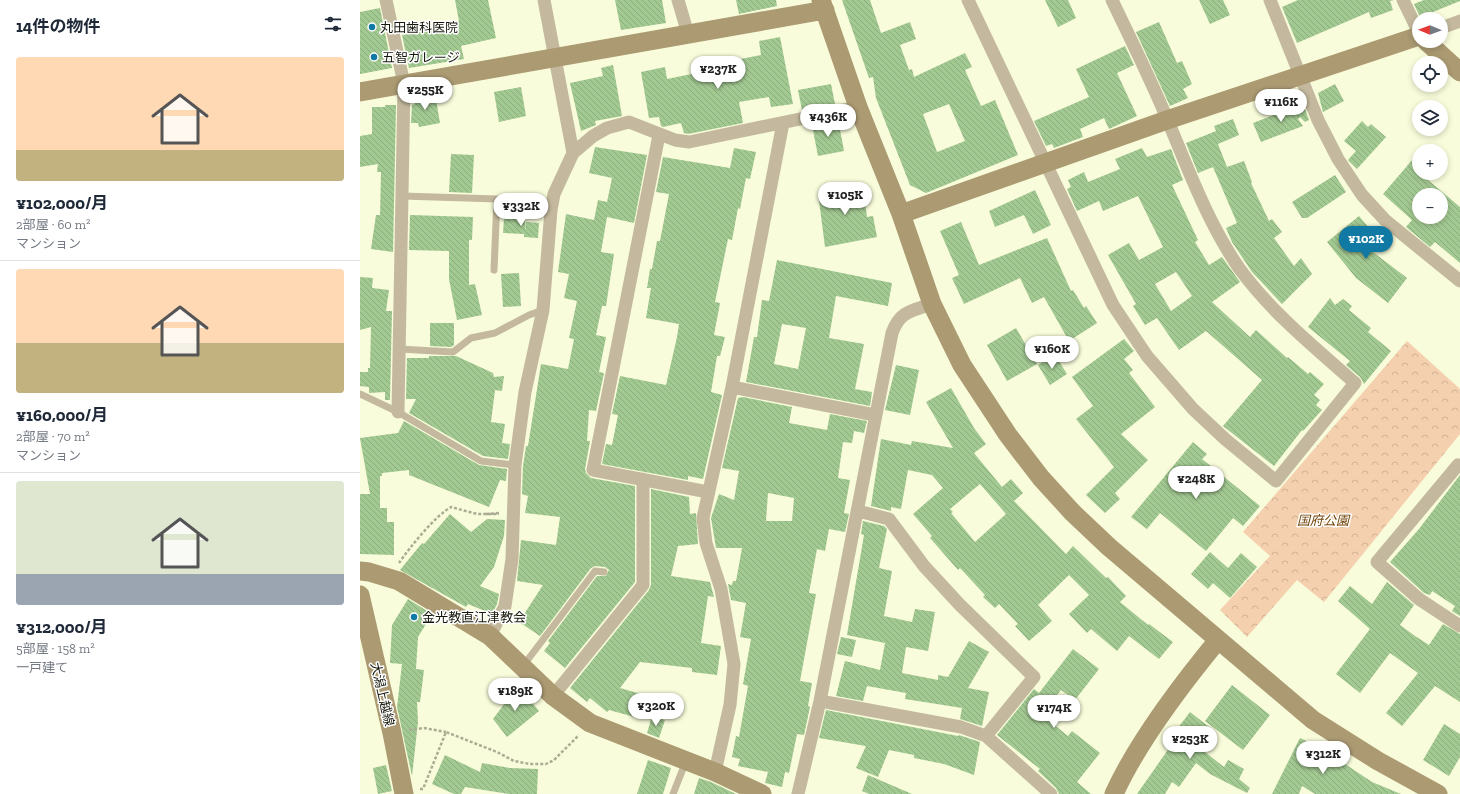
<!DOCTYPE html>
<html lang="ja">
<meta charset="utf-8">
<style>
:root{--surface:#fff;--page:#f6f6f7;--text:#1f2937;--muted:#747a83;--line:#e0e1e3;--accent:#1079a4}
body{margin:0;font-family:"Zilla Slab","Noto Sans JP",serif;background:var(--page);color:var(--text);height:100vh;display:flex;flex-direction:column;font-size:15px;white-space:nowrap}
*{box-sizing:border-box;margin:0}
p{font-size:13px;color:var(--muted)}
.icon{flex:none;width:22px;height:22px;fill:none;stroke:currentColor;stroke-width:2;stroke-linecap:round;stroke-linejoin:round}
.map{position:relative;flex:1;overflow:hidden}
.sheet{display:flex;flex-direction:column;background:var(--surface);width:360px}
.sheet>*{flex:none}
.needle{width:26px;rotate:271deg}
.fabs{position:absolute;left:1052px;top:12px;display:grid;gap:8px}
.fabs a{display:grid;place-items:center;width:36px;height:36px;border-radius:50%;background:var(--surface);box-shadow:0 2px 6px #0003;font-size:20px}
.price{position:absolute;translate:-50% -34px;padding:0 9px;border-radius:14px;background:#fff;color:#222;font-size:13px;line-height:26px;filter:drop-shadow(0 1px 2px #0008)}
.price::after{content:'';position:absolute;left:50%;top:24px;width:12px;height:9px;margin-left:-6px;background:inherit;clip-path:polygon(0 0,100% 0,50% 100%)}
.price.current{background:var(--accent);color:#fff}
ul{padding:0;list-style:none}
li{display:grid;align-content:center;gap:8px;height:212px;padding:0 16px}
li+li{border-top:1px solid var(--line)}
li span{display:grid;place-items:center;height:124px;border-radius:4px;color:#555}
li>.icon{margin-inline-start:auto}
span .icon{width:72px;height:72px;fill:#fffc;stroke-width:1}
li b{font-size:17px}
h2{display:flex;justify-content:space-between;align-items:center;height:48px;padding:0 16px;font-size:17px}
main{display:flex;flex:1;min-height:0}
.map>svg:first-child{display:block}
</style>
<main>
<section class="sheet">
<h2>14件の物件<svg class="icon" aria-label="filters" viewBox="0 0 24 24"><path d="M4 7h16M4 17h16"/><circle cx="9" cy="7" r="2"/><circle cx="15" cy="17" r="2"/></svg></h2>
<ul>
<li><span style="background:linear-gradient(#ffd9b3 75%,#c2b280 0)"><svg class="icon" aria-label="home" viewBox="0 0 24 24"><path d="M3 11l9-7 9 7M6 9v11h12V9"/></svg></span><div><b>¥102,000/月</b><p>2部屋 · 60 m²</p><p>マンション</p></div></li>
<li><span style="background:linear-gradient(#ffd9b3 60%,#c2b280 0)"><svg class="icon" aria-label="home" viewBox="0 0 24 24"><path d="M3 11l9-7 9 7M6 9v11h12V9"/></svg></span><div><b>¥160,000/月</b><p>2部屋 · 70 m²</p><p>マンション</p></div></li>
<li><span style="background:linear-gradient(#dfe7d0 75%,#9aa5b1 0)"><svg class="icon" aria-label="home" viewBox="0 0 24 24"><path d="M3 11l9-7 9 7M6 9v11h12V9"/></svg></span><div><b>¥312,000/月</b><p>5部屋 · 158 m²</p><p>一戸建て</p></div></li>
</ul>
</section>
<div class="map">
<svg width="1100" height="794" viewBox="0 0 1100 794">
<defs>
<pattern id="park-crowns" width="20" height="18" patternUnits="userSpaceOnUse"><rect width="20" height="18" fill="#f5d0af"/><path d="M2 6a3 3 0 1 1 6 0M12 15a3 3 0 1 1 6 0" fill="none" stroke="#d1b295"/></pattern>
<pattern id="building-back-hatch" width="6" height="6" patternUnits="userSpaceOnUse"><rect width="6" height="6" fill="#a3c992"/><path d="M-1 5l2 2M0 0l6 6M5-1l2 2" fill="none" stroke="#8bac7d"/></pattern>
</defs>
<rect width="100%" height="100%" fill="#f8fcda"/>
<!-- park -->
<path fill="url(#park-crowns)" d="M1047,341L1100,389V434L964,602L937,580L887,637L860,610L910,556L883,532Z"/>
<!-- building -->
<path fill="url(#building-back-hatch)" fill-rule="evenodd" d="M95,0H128L136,38L101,46L104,59L49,68L42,35L99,21Z
M255,0H302L306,23L261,30Z
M376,0H416L417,6L379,14Z
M482,0H510L521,33L550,22L556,39L540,45L549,70L552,69L554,77L605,53L612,67L605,70L621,106L635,100L658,155L566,193L550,185L516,98L513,77L509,78ZM589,104L605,141L577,152L563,114Z
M685,0H708L716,18L698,27Z
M839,0H863L870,15L850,24Z
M938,0H1034L1030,1L1033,10L1011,18L1009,12L937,43L922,7Z
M1064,0H1100V1L1073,12L1076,19H1061L1054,4Z
M20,8L32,68L0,74V12Z
M799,22L817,63L822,61L832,84L823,89L828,98L810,106L776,32Z
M420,37L433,104L411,107L409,97L379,102L383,123L328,134L324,133L321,123L303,127L301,126L299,117L289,118L281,72L305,67L307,79L346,71L345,66L401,55L399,41Z
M765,46L774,65L757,73L777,116L749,129L744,118L720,129L723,137L694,148L692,144L686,146L674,121L729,97L716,69Z
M253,65L262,116L235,121L236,125L221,131L210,83L243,76L241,68Z
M471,84L475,104L442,110L438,90Z
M975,84L984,101L963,112L958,93Z
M161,87L166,116L139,122L134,92Z
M75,93L80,123L59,127L58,123H51L52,105L55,104L54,97Z
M943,104L949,120L945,122L940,117L938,119L943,126L901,142L893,123Z
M25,105H36L33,252L11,249L16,215H20L21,172H17L18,164L0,167V136L12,134V107H25Z
M478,119L484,151L458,156L452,125Z
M873,119L879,135L858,144L867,167L884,161L892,182L891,183L909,221L912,219L922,232L914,238L934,266L941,258L952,274L922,304L892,272L872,242L866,228L877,223L853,167L838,173L826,143L856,131L854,126Z
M1002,121L1008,127L1011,124L1026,137L997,169L988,160L996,151L984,141Z
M235,147L287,155L274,223L247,217L241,252L254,254L246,306H242L236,335L246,337L239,372L244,373L236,411L229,410L227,441H230L225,469L226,473L231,478L275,486V582L205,668L184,651L190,643L188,641L237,576H246L249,570L245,567L235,566L231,568L180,636L159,622L183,585L157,581L161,540L196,545L200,517L165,513L168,496L162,494L163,466L166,446H168L181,364L208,369L214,339L209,338L217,301L204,298L209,274L198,272L206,214L234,220L238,200L247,202L252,178L229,173Z
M374,148L396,152L390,179L386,178L380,209L378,208L372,240L368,239L355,302L360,303L354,335L365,337L360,356H357L351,392L362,395L343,479L328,476V480L242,464L246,444L252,445L258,415L252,414L260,376L306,385L317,337L319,324L286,318L291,288H287L290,269H292L297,241H300L309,194L296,192L303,157L370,168Z
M782,148L787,157L811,149L823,180L812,185L838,240L835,242L849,265L862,257L880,282L852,302L890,337L896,330L927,358L928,357L948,374L950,372L964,384L954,395L960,400L956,405L962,410L943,431L942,430L914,466L863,426L902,380L846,331L819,350L797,318L785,325L773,306L776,304L748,255L769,243L779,260L803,247L778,196L743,211L739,201L717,211L707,189L711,187L708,180L724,172L728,182L760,169L755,159ZM816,272L832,296L811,311L795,284Z
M1059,152V173H1074L1068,180L1100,207V263L1075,242L1070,247L1046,227L1052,220L1023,194ZM1059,195H1081V217H1059Z
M91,154L114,155L112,193L89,192Z
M975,175L986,192L947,218H942L932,202Z
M503,185L507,217L513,216L517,237L465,247L458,193Z
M675,190L691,225L673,234L664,215L635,227L629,211Z
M50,215L113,217L112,240H109V285L115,284L122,315L97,320L89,279V251L49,250Z
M999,216L1016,236L1005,246L1047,278L1028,303L996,278L967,242Z
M144,218H165V231L166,222L179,223L178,238L164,237V234L143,233Z
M601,222L619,265L687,238L711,291L713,290L724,308L726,306L737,323L709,341L684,297L672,303L660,278L604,304L592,278L599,275L580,231Z
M417,260L532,283L528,306L476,296L469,338L504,344L495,389L512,392L510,406L386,382L394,337H397L402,300L409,301ZM422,324L446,328L438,369L414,364Z
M159,273L161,306L143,307L141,274Z
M0,277L13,278L12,288L29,290L26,311H32L30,400H25V392L9,393V387L0,386V372H8V368H10L11,327L0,330Z
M970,298L975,305L983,299L992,306L989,310L1011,328L1008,332L1031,351L1004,384L1000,377L986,365L990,361L948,327Z
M70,323H94V345L91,347L70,346Z
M656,328L677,364L647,381L627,345Z
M764,339L774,351L764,359L773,370L769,373L795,407L761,434L788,460L755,493L760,499L745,513L726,495L754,467L716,419L733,406L712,377Z
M695,355L707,374L690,385L678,365Z
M69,356H96L133,373L134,377L144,376L142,391L135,390L131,422L145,424L142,443L150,444L148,459L123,456L49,413L56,399H46L47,358H69Z
M536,365L559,370L550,415L525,410Z
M591,388L614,428L626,444L614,453L642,487L651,479L663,493L654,501L706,554L713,546L746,578L748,577L766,596L760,602L788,625L789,624L813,642L799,659L769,636L757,651L731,629L727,633L709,614L729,595L709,575L678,605L692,621L669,641L655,626L658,624L639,604L635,608L623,597L625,595L600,568L598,570L570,538L572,536L553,514L583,488L572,475L548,470L541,509L531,507V511L511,506L521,439L551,445L552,441L593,448L566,402ZM620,484L646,514L615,542L591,513L593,512L590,509Z
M383,397L432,407L429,423L467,430L470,414L507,421L504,433L494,431L492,443L483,442L478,478L490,480L484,513L489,514L485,532L469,529L465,551L457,549L449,593L456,594L440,681L452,683L448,706L450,707L444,735L437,734L429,773L425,772L422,787L405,783L408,772L378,766L380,759L372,757L376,736L379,737L388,686L383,684L391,639L380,637L386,603L371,600L368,584L372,585L373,581H376L382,548H356L351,518L359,494L374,500L379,471L362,468L378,398ZM408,493L434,498L432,521H406Z
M44,421L119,465L147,469L146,481L140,480L129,507L49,475V470L22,473V476H20V508H27V522H34V555L0,554V494H10L0,438L38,433Z
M833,442L847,454L842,459L900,506L883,526L873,518L846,551L800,513L787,529L771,517Z
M1100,475V616L1092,611L1095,606L1072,591L1070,595L1064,593L1030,562L1059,529Z
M291,489L329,497L330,514L336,513L338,544L318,546L311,576L350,582L354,597L348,596L341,643L361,646L357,675L332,672V668L280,662L260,688L288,696L282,719L249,710L247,712L230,698L227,702L210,688L289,590L291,585Z
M90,514L111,532L127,519L145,520L144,536L134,567L120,586L139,594L137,604L132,614L108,604L106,607L40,570L62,543L64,544Z
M503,521L524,526L527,529L519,568L532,571L524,616L552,622L555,609L575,612L568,651L546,647L542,673L578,680V675L588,677L609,641L629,652L608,688L629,692L622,726L600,719L602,708L545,699L546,693L507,686L503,701L476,696L485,661L520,670L525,643L487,635L504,535L501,534Z
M850,552L868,568L881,553L897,567L870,598L853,583L848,589L831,574Z
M1027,582L1054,605L1040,625L1055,636L1069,645L1083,624L1100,634V702L1075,686L1042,726L1026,713L1058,673L1030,653L1000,693L976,674L1010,629L978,601L990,586L1012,604Z
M48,599L72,614L58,637L56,669L64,670L60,702H57L58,722L52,776L37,707L42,664L30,663L32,625Z
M481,637L496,640L492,657L477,654Z
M713,649L739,669L715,700L701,690L682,715L708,736L712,731L740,753L717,782L731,794H699L696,788L678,771L680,769L637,735L674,689L679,693Z
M872,685L910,715L883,750L845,721Z
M159,687L179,711L147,737L133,719L154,691Z
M466,710L598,736L599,735L620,742L614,775L584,764L554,758V755L529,750L518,777L496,768L506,746L459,738Z
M830,712L853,730L840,748L864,767L868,760L884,769L879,779L890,788L887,793L850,774L836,763L819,787L812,782L805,794H777L812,744L808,741Z
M292,716L305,720L299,738L287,733Z
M1084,724L1100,734V757L1089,776L1063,760Z
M940,738L961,748L1012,782L1041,794H955L942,786L939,794H912Z
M85,755L120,772L122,763L150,768L178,769L177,794H149L105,787L101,794H94L72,784Z
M288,760L311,768L303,794H277Z
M26,765L32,791L18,794L13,768Z
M508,775L552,794H509L502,791Z
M339,778L351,782L376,794H334Z"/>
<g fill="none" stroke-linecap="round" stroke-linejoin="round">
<!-- path -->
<path stroke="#aaad93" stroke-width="2.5" stroke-dasharray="3 2" stroke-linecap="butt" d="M126,514L140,513
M39,563C50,547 75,516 91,507L117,514H139
M49,730L64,728L86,732
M60,789H63L86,732L137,752L154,761L170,764H186L194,760L219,735"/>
<!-- lane -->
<path stroke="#c4b99e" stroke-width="7" d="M42,196L137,199L134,270
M39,349L93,352L111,338L135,333L169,315L183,310
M0,394L38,412L121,461L155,465
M163,666L235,571L244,572
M313,794L326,761"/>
<!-- street -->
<path stroke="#c4b99e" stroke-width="13" d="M26,0L44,84L38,412
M184,0L213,153
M318,0L328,34
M608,0L753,305L787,356L833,409L865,439L916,481L995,383C954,347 911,312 879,268C848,223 829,171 808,121C791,80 771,40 752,0
M910,0L958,120L978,159L1002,195L1025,220L1100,281
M1043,0L1059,33
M1081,28L1100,21
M299,135L233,470L348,492
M372,387L515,415
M1100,466L1098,465L1017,562L1059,599L1100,626
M498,511L529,519L564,566L600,605L674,677L626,736
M130,636L145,606L152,559L155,465L165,392L183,310L191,210L194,194L213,153L233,136L247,128L269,122L315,140L329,142L498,107
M193,696L283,585V479
M460,701L601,727L626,736L691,794
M355,772L370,705L374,664L361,589L346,543L343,518L372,387L423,123
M438,794L460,701L532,333C540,311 551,311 572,304"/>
<!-- secondary -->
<path stroke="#ab9a72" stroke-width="19" d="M461,0L498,107L541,214L572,304L602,365L648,435L681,478L712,512L749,547L953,720L1018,761L1078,794
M1066,41L1100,72
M0,92L465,10
M541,214L807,120L1059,36
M0,571L9,572L39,581L130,636L193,696L230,723L355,772L402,794
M0,595L32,733L44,794
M754,794C778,741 821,685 858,640"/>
</g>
<!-- markers -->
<g fill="#1079a4" stroke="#fff" stroke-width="1.5">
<circle cx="12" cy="27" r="4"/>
<circle cx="14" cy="57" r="4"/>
<circle cx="54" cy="617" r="4"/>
</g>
<g text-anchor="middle" stroke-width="3" stroke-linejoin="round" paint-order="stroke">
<!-- poi labels -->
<g font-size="13" fill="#15160a" stroke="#fff" text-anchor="start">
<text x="20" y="32">丸田歯科医院</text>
<text x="22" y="62">五智ガレージ</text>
<text x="62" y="622">金光教直江津教会</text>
</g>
<!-- park labels -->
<g font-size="13" font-style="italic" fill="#704104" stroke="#fff">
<text x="963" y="525">国府公園</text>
</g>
<!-- street labels -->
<g font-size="13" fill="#15160a" stroke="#fff">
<text transform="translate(23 694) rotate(77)" y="5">大潟上越線</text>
</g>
</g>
</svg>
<div class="fabs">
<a><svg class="needle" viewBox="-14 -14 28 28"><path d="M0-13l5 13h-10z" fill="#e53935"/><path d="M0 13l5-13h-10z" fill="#747a83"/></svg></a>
<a><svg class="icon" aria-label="locate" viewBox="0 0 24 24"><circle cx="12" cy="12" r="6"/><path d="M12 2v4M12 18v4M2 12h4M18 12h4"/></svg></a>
<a><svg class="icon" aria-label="layers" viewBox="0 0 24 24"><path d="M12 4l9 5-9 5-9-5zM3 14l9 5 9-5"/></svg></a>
<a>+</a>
<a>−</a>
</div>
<b class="price" style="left:358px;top:90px">¥237K</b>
<b class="price" style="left:65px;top:111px">¥255K</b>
<b class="price" style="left:921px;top:123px">¥116K</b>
<b class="price" style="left:468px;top:138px">¥436K</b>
<b class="price" style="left:485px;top:216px">¥105K</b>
<b class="price" style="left:161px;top:227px">¥332K</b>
<b class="price current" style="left:1006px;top:260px">¥102K</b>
<b class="price" style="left:692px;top:370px">¥160K</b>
<b class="price" style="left:836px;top:500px">¥248K</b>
<b class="price" style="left:155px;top:712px">¥189K</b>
<b class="price" style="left:296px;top:727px">¥320K</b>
<b class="price" style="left:694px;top:729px">¥174K</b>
<b class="price" style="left:830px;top:760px">¥253K</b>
<b class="price" style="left:963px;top:775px">¥312K</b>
</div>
</main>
